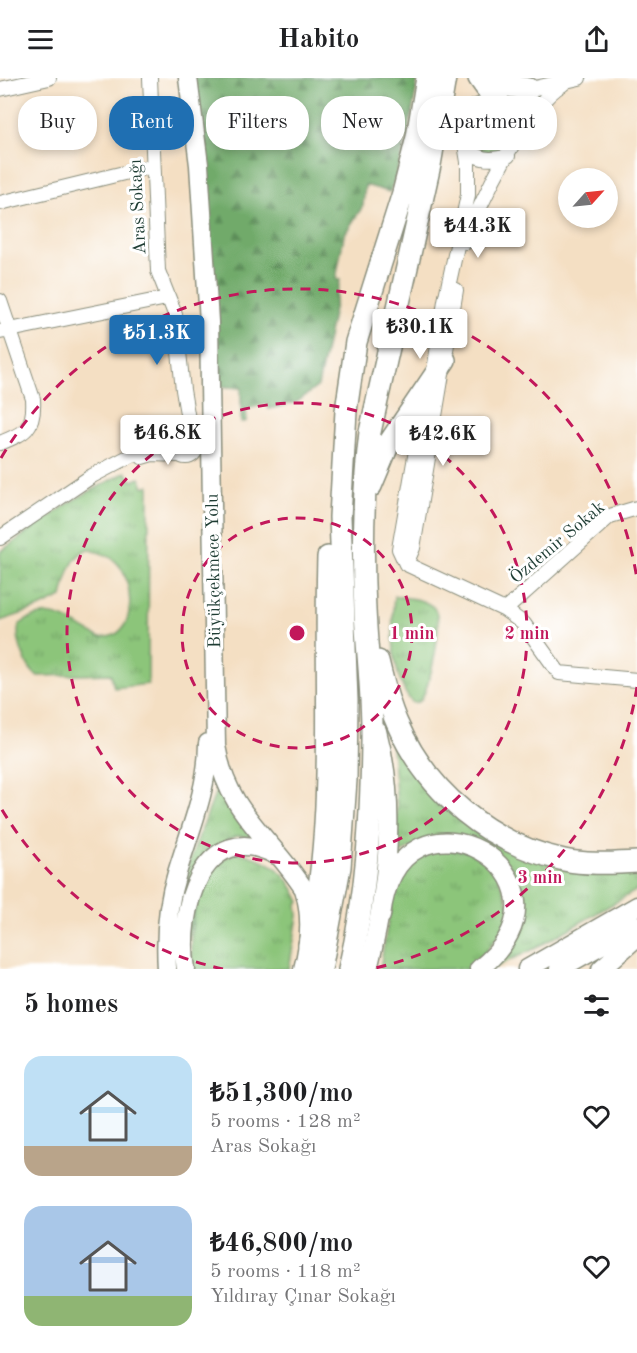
<!DOCTYPE html>
<meta charset="utf-8">
<style>
:root{--surface:#fff;--page:#f6f6f6;--text:#202124;--muted:#757577;--accent:#1f6fb2}
body{margin:0;font-family:"Old Standard TT",serif;background:var(--page);color:var(--text);height:100vh;display:flex;flex-direction:column;font-size:22px;white-space:nowrap}
*{box-sizing:border-box;margin:0}
p{font-size:20px;color:var(--muted)}
.icon{flex:none;width:33px;height:33px;fill:none;stroke:currentColor;stroke-width:2;stroke-linecap:round;stroke-linejoin:round}
.map{position:relative;height:891px;overflow:hidden}
.sheet{display:flex;flex-direction:column;background:var(--surface);flex:1}
.sheet>*{flex:none}
.banner{position:absolute;left:18px;top:18px;width:602px;height:54px;display:flex;gap:12px}
.needle{width:39px;rotate:63deg}
.controls{position:absolute;left:558px;top:90px;display:grid;gap:12px}
.controls a{display:grid;place-items:center;width:60px;height:60px;border-radius:50%;background:var(--surface);box-shadow:0 3px 9px #0003;font-size:30px}
.price{position:absolute;translate:-50% -51px;padding:0 14px;border-radius:6px;background:#fff;color:#222;font-size:20px;line-height:39px;filter:drop-shadow(0 2px 3px #0008)}
.price::after{content:'';position:absolute;left:50%;top:36px;width:18px;height:14px;margin-left:-9px;background:inherit;clip-path:polygon(0 0,100% 0,50% 100%)}
.price.active{background:var(--accent);color:#fff}
ul{padding:0;list-style:none}
li{display:flex;align-items:center;gap:18px;height:150px;padding:0 24px}
li span{display:grid;place-items:center;flex:none;width:168px;height:120px;border-radius:18px;color:#555}
li>.icon{margin-inline-start:auto}
span .icon{width:72px;height:72px;fill:#fffc;stroke-width:1}
li b{font-size:26px}
h2{display:flex;justify-content:space-between;align-items:center;height:72px;padding:0 24px;font-size:26px}
.chip{padding:0 21px;border-radius:24px;background:var(--surface);box-shadow:0 3px 9px #0003;font-size:21px;line-height:54px}
.chip.active{background:var(--accent);color:#fff}
header{display:flex;justify-content:space-between;align-items:center;height:78px;padding:0 24px;background:var(--surface);font-size:27px;font-weight:700}
.map>svg:first-child{display:block}
</style>
<header><svg class="icon" aria-label="menu" viewBox="0 0 24 24"><path d="M4 6h16M4 12h16M4 18h16"/></svg>Habito<svg class="icon" aria-label="share" viewBox="0 0 24 24"><path d="M12 15V3M7 8l5-5 5 5M5 13v7h14v-7"/></svg></header>
<div class="map">
<svg width="637" height="891" viewBox="0 0 637 891">
<defs>
<pattern id="grass-tufts" width="24" height="20" patternUnits="userSpaceOnUse" patternTransform="scale(1.5)"><rect width="24" height="20" fill="#8cc57a"/><path d="M3 7l-1-3M5 7V3M7 7l1-3M15 17l-1-3M17 17v-4M19 17l1-3" fill="none" stroke="#72a165"/></pattern>
<pattern id="forest-firs" width="22" height="20" patternUnits="userSpaceOnUse" patternTransform="scale(1.5)"><rect width="22" height="20" fill="#71aa6a"/><path d="M5 1l3.5 6h-7zM16 11l3.5 6h-7z" fill="#5c8c58"/></pattern>
</defs>
<rect width="100%" height="100%" fill="#fff"/>
<filter id="ink" filterUnits="userSpaceOnUse"><feTurbulence type="fractalNoise" baseFrequency=".0167" numOctaves="2"/><feDisplacementMap in="SourceGraphic" scale="12" xChannelSelector="R" yChannelSelector="G"/><feConvolveMatrix kernelMatrix="1 2 1 2 8 2 1 2 1" color-interpolation-filters="sRGB"/></filter>
<filter id="wash" filterUnits="userSpaceOnUse"><feTurbulence type="fractalNoise" baseFrequency=".008" numOctaves="4" result="noise"/><feDisplacementMap in="SourceGraphic" scale="24" xChannelSelector="R" yChannelSelector="G"/><feGaussianBlur stdDeviation="1.35" result="paint"/><feColorMatrix in="noise" values="0 0 0 0 0 0 0 0 0 0 0 0 0 0 0 0 0 1.4 0 .05"/><feComposite in="paint" operator="in"/></filter>
<g filter="url(#wash)">
<rect width="100%" height="100%" fill="#f4dfc3"/>
<!-- grass -->
<path fill="url(#grass-tufts)" stroke="#568157" stroke-width="1.5" d="M469 53a22 22 0 1 1 44 0a22 22 0 1 1-44 0Z
M126,394L132,403L140,400L144,409L149,407L148,606L114,610L111,596L38,598C26,592 15,560 19,547C50,523 74,546 100,560C105,559 110,559 114,557C137,547 132,500 117,485C110,477 98,474 87,471C69,481 67,499 62,519L39,530L0,543V474L72,423Z
M394,518C406,520 424,520 434,530C445,541 430,613 419,624L413,625C391,602 391,548 394,518Z
M390,645L485,759L637,789V812L536,870L491,891C533,848 523,831 503,781L422,764L396,777L397,728Z
M217,711L252,759L237,758L227,762L208,777L180,891H172L174,839L187,790Z
M432,772H466L495,790L510,830L507,848L471,891H380L394,808L402,793Z
M237,774C271,783 285,790 300,824L297,826L298,838L289,891H193C187,858 194,817 213,790C218,783 230,778 237,774Z"/>
<!-- forest -->
<path fill="url(#forest-firs)" stroke="#48744f" stroke-width="1.5" d="M193,0H418C412,39 404,78 390,114L365,107L363,128L344,157L336,201L340,202L318,308L297,324L269,331L267,326L246,331L247,343L241,345V310L217,308Z"/>
</g>
<g filter="url(#ink)">
<g fill="none" stroke-linecap="round" stroke-linejoin="round">
<!-- minor casing -->
<g stroke="#8a8e7c" stroke-width="16">
<path id="minor" d="M150,0L158,193L175,236L183,312L191,359
M0,11L49,0
M522,13L579,0
M498,20L516,39L522,54
M465,67C475,83 491,83 508,78
M0,125L153,88
M466,164C479,125 528,25 563,6
M0,223L33,321C35,351 25,355 0,365
M0,254L167,220
M434,293L445,223L468,117V84L462,48L465,38L473,29L501,19
M176 369a10 10 0 1 1 20 0a10 10 0 1 1-20 0Z
M142,379L152,376L179,377
M0,460L92,398L136,375L180,360
M406,486L399,471L418,361L429,315
M406,486L413,470L456,212
M406,486L505,532L524,546L559,595L637,602
M505,532L610,438L637,430"/>
</g>
<!-- major casing -->
<g stroke="#8a8e7c" stroke-width="21">
<path id="major" d="M188,0L199,87L209,244L216,668C227,735 270,758 304,811C312,837 310,865 303,891
M381,838C398,687 597,797 479,891
M167,891C165,858 167,826 177,795C190,751 208,712 208,665
M186,891C176,835 202,738 276,777
M368,891C387,815 398,729 377,653
M527,891L637,828
M559,891L637,847
M601,891L637,859"/>
</g>
<!-- highway casing -->
<g stroke="#8a8e7c" stroke-width="24">
<path id="highway" d="M479,0L494,21
M493,0L508,8L529,11
M371,408L389,365L445,282
M378,583C383,604 388,625 397,645C427,714 489,766 564,782C588,787 613,785 637,784
M309,867C337,739 324,609 328,479
M321,891L340,789L346,702L347,623L340,439L346,333L356,264L403,115L417,59L427,0
M349,891C367,816 371,741 372,664C373,620 367,576 365,532C362,472 363,413 370,354L430,87L445,0"/>
</g>
<!-- minor -->
<use href="#minor" stroke="#fff" stroke-width="14"/>
<!-- major -->
<use href="#major" stroke="#fff" stroke-width="18"/>
<!-- highway -->
<use href="#highway" stroke="#fff" stroke-width="21"/>
</g>
</g>
<!-- distance rings -->
<g fill="none" stroke="#c2185b" stroke-width="3" stroke-dasharray="10 8">
<circle cx="297" cy="555" r="115"/>
<circle cx="297" cy="555" r="230"/>
<path d="M637 609A344 344 0 0 1 371 891M223 891A344 344 0 0 1 1 730M1 380A344 344 0 0 1 637 501"/>
</g>
<g text-anchor="middle" stroke-width="6" stroke-linejoin="round" paint-order="stroke">
<!-- street labels -->
<g font-size="18" fill="#1f3d34" stroke="#fff">
<text transform="translate(137 129) rotate(-93)" y="6">Aras Sokağı</text>
<text transform="translate(557 464) rotate(-40)" y="6">Özdemir Sokak</text>
<text transform="translate(213 493) rotate(-91)" y="6">Büyükçekmece Yolu</text>
</g>
</g>
<circle cx="297" cy="555" r="9" fill="#c2185b" stroke="#fff" stroke-width="3"/>
<g font-size="18" text-anchor="middle" font-weight="bold" fill="#c2185b" stroke="#fff" stroke-width="6" stroke-linejoin="round" paint-order="stroke">
<text x="412" y="561">1 min</text>
<text x="527" y="561">2 min</text>
<text x="540" y="805">3 min</text>
</g>
</svg>
<div class="controls">
<a><svg class="needle" viewBox="-14 -14 28 28"><path d="M0-13l5 13h-10z" fill="#e53935"/><path d="M0 13l5-13h-10z" fill="#757577"/></svg></a>
</div>
<b class="price" style="left:478px;top:181px">₺44.3K</b>
<b class="price" style="left:420px;top:282px">₺30.1K</b>
<b class="price active" style="left:157px;top:288px">₺51.3K</b>
<b class="price" style="left:168px;top:388px">₺46.8K</b>
<b class="price" style="left:443px;top:389px">₺42.6K</b>
<div class="banner">
<a class="chip">Buy</a>
<a class="chip active">Rent</a>
<a class="chip">Filters</a>
<a class="chip">New</a>
<a class="chip">Apartment</a>
</div>
</div>
<section class="sheet">
<h2>5 homes<svg class="icon" aria-label="filters" viewBox="0 0 24 24"><path d="M4 7h16M4 17h16"/><circle cx="9" cy="7" r="2"/><circle cx="15" cy="17" r="2"/></svg></h2>
<ul>
<li><span style="background:linear-gradient(#bfe0f5 75%,#b9a48a 0)"><svg class="icon" aria-label="home" viewBox="0 0 24 24"><path d="M3 11l9-7 9 7M6 9v11h12V9"/></svg></span><div><b>₺51,300/mo</b><p>5 rooms · 128 m²</p><p>Aras Sokağı</p></div><svg class="icon" aria-label="heart" viewBox="0 0 24 24"><path d="M12 20l-8-8c-3-5 5-10 8-4 3-6 11-1 8 4z"/></svg></li>
<li><span style="background:linear-gradient(#a9c7e8 75%,#8fb573 0)"><svg class="icon" aria-label="home" viewBox="0 0 24 24"><path d="M3 11l9-7 9 7M6 9v11h12V9"/></svg></span><div><b>₺46,800/mo</b><p>5 rooms · 118 m²</p><p>Yıldıray Çınar Sokağı</p></div><svg class="icon" aria-label="heart" viewBox="0 0 24 24"><path d="M12 20l-8-8c-3-5 5-10 8-4 3-6 11-1 8 4z"/></svg></li>
</ul>
</section>
